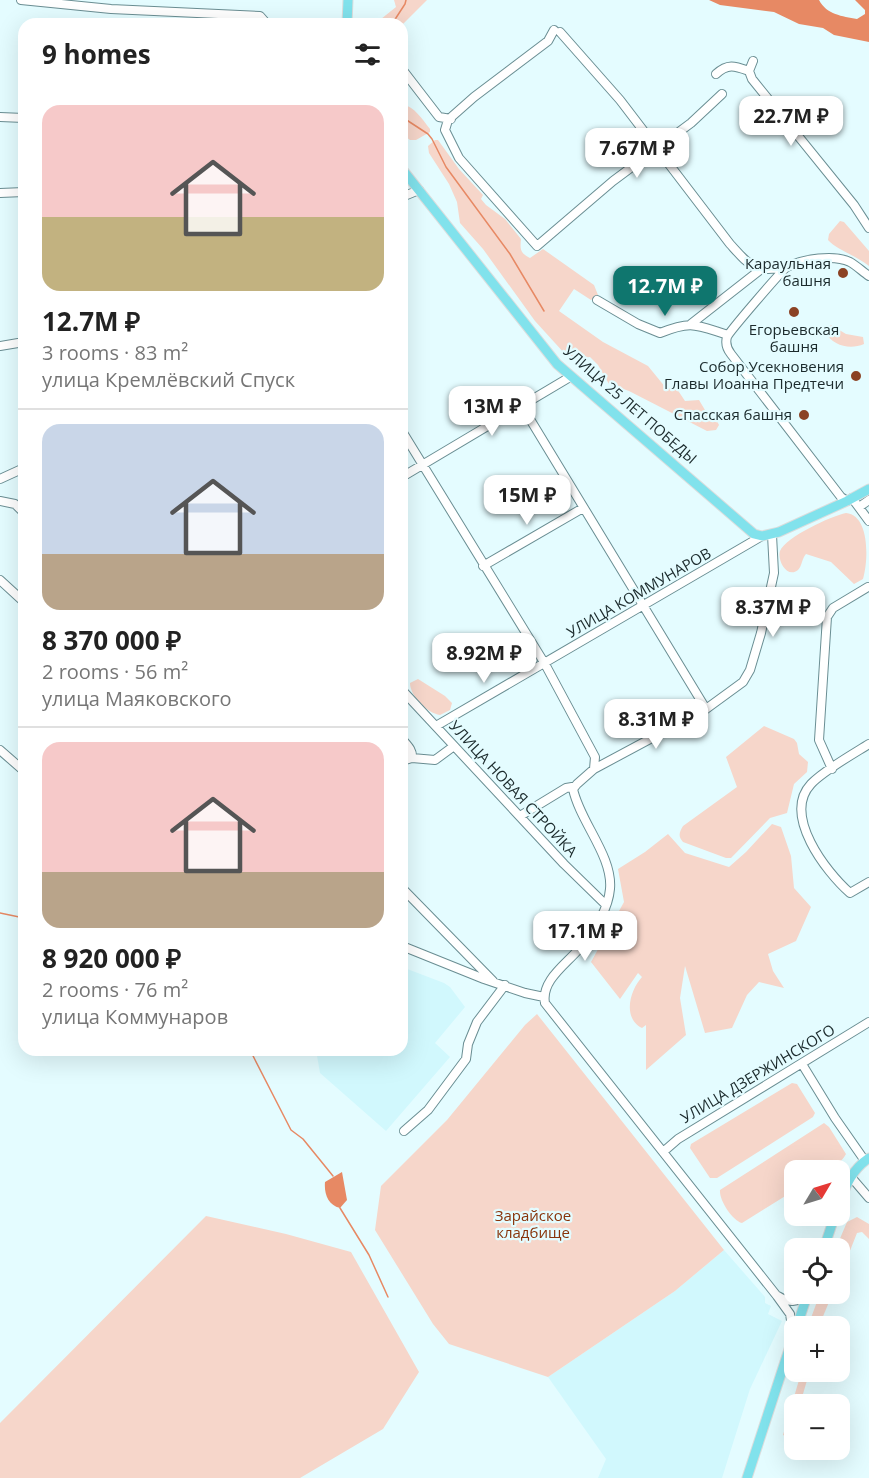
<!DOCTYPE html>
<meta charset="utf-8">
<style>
:root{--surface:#fff;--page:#f6f6f6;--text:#222;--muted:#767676;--line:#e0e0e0;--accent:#0f766e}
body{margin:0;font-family:"Open Sans",sans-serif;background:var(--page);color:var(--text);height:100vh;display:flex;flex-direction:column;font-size:22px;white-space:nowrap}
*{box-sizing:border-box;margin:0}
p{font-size:20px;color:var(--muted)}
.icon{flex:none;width:33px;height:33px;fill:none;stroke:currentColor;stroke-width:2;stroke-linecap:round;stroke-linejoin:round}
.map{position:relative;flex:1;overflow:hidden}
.sheet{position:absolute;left:18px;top:18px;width:390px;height:1038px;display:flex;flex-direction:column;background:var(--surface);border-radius:18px;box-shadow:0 6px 24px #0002}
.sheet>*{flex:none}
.needle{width:39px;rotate:52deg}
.buttons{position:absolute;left:784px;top:1160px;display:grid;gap:12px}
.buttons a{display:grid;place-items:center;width:66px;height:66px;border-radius:12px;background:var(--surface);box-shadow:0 6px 24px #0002;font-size:30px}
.price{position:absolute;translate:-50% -51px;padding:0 14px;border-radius:12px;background:#fff;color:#222;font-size:20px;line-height:39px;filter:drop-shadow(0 2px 3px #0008)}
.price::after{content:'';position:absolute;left:50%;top:36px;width:18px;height:14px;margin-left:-9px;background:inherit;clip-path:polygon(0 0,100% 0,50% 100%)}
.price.active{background:var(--accent);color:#fff}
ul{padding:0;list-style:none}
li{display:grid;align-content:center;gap:12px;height:318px;padding:0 24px}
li+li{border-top:2px solid var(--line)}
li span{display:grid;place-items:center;height:186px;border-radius:18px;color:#555}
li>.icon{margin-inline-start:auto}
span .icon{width:108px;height:108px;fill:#fffc;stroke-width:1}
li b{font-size:26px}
h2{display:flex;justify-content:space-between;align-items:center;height:72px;padding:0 24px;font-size:26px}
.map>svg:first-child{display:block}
</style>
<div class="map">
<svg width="869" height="1478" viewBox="0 0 869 1478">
<rect width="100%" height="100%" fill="#e4fcff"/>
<!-- built -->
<path fill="#d1f8fd" d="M402,967L444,983L450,987L465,1007L435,1043L450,1057L386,1131L320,1073L316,1050H402Z
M724,1250L765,1297V1303L771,1306L768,1314L782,1321L750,1389L722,1478H598L606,1459L548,1377L675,1291Z"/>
<!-- green -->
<path fill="#f6d6ca" d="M394,0H427L402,25L379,24L381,19L396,7Z
M402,104C415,107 422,119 430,129V132L416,140H410L402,134Z
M435,140H438L459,169L483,195L481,199L486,205L505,219L521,239C520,249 520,253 530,258L543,249L594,285L598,295L591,300L574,289L559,311L603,342L648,366L666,388L677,389L685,401L699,400L708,415L716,419L719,425L716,430L707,431L629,391L609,384L598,365L590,357L573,359L565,354L535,321L483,249L460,223L457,202L449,184L429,153L428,146Z
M840,221L844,222L869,251V266C857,256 837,250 828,240L829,234Z
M831,325L846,334L863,337L864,344C850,350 833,346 825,332Z
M846,513C869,515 869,558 863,579L854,584L831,562L806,554C802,558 802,566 798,570C787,579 777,560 780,551C786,537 831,516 846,513Z
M418,679L445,696L452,703L450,710L440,715C427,713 410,696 410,683Z
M764,726L794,739L797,743L799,754L808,762L807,772L794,784L787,813L770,818L731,858H726L683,842C678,836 679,833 683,826L737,787L726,757Z
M772,824L781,827L791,856L794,888L811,907L796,941L768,954L773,971L784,988L759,982L747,995L732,1028L705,1033L685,966L680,998L686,1035L646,1070V1025L642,1028C622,1018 630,990 642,977L638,973L620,999L591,962L624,902L618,869L645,852L668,834L685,853L729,867L746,852Z
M537,1014L724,1250L675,1291L548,1377L449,1344L433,1324L375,1230L381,1186L447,1120L525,1025Z
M792,1083L797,1084L815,1113L813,1117L717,1178H710L690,1148L691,1144Z
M824,1123L829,1127L846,1154C836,1173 814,1170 795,1170V1190L742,1223C732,1220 719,1200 720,1190Z
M206,1216L286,1234L351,1252L419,1372L383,1429L300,1478H0V1423Z
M857,1217L869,1224V1239L862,1232L857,1233L840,1276V1248H836L847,1222Z
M824,1297L829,1302L819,1326H808L818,1299Z
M801,1373H807L808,1377L800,1404H795V1419L787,1437L783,1435Z"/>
<!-- water -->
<path fill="#e78964" d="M709,0H819C827,15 842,16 857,19L865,14V10L855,0H869V42L834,35L823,28L799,24L774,12L720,5Z
M342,1172L347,1200L340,1208C328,1205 324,1194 325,1182Z"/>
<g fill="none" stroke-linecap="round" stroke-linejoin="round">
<!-- stream -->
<path stroke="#e78964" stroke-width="1.5" d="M392,24L405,4L406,0
M402,117L428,134L432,139L446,167L510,254L544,311
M0,913L24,918
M250,1050L291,1130L303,1139L333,1176
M340,1208L369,1255L388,1297"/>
<!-- minor casing -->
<g stroke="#6a8e93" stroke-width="10">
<path id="minor" d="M21,0L111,9L260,16L267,24
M554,30L548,41L474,97L448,120L445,130L459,158L537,246L613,181L691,123L722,94
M560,32L620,100L730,244C750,266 754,273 785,267
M753,61L749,71L752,79L854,205L869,228
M402,69L439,117L451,119
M716,74C728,63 735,66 749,71
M0,117L24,118
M0,193L24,192
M402,197L419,190
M597,300L638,324L660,333C692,320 696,325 728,335
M691,324L760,270
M0,346L24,342
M522,406L706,709
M402,431L545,664L595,757L594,769L577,784L573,789C580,822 613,856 610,889C608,911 592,934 578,950C565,965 541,981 545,1003L777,1296L790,1314L793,1333
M402,477L570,377
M0,479L24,468
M852,498L869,521
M0,501L15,504L24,513
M847,501L841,497L731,354C727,349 725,344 727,337C729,332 782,270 787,267C803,259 834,254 850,262C857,266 863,272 869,276
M859,507L869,500
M483,566L583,508
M0,580L24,602
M402,690L564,864L606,905
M436,726L762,536
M402,739C407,745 413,750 412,758
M869,744C853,754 823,771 811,784C782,815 826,872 850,893L869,882
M0,750L24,771
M402,761L412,758L435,760L454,746
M594,769L706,709L743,682L750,670L761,633L774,573L772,535
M832,769L819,740L827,617L833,608L868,587
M520,816L566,788L572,787L573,789
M402,888L493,981
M402,946L484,979L525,993L544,997
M802,1064L835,1118L865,1161
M404,1131L428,1110L466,1059L468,1044L477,1022L505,985
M663,1152L678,1139L869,1022
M851,1177L869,1198
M778,1296C789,1303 797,1303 807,1294"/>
</g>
<!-- major casing -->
<g stroke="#dbdddd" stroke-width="11">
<path id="major" d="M347,24L348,0
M402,169L557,364L754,534L762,536L779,532L847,501L869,489
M840,1202C846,1184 853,1169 869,1158
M824,1248L835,1215
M797,1326L808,1293
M747,1478L795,1331"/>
</g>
<!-- minor -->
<use href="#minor" stroke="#fff" stroke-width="8"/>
<!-- major -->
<use href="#major" stroke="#81e2ec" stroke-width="9"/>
</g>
<!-- markers -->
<g fill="#8b4224" stroke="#e4fcff" stroke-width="2">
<circle cx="843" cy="273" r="6"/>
<circle cx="794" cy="312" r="6"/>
<circle cx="856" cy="376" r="6"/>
<circle cx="804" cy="415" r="6"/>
</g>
<g text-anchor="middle" stroke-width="4.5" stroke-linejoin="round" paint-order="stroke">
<!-- poi labels -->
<g font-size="15" fill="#1b2a2c" stroke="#e4fcff" text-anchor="end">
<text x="831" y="269">Караульная<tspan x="831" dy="17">башня</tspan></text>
<text x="794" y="335" text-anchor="middle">Егорьевская<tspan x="794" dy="17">башня</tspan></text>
<text x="844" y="372">Собор Усекновения<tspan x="844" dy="17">Главы Иоанна Предтечи</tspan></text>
<text x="792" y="420">Спасская башня</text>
</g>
<!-- street labels -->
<g font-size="15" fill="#1b2a2c" stroke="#e4fcff">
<text transform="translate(630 405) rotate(41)" y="5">УЛИЦА 25 ЛЕТ ПОБЕДЫ</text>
<text transform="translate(639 593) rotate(-30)" y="5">УЛИЦА КОММУНАРОВ</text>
<text transform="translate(513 789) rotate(47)" y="5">УЛИЦА НОВАЯ СТРОЙКА</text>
<text transform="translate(758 1074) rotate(-31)" y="5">УЛИЦА ДЗЕРЖИНСКОГО</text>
</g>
<!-- park labels -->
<g font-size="15" fill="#88340b" stroke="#e4fcff">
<text x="533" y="1221">Зарайское<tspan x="533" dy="17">кладбище</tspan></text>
</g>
</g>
</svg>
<div class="buttons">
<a><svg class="needle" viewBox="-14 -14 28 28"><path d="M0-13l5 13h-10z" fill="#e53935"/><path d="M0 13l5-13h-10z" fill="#767676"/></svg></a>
<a><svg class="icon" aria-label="locate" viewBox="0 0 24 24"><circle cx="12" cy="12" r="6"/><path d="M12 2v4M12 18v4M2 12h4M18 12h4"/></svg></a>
<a>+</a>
<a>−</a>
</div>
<b class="price" style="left:791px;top:147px">22.7M ₽</b>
<b class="price" style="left:637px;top:179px">7.67M ₽</b>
<b class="price active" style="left:665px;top:317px">12.7M ₽</b>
<b class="price" style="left:492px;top:437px">13M ₽</b>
<b class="price" style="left:527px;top:526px">15M ₽</b>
<b class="price" style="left:773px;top:638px">8.37M ₽</b>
<b class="price" style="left:484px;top:684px">8.92M ₽</b>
<b class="price" style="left:656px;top:750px">8.31M ₽</b>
<b class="price" style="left:585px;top:962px">17.1M ₽</b>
<section class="sheet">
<h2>9 homes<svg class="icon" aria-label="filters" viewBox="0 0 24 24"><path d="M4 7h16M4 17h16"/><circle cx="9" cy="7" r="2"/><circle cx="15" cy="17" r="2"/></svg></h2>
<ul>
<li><span style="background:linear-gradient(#f6c9c9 60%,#c2b280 0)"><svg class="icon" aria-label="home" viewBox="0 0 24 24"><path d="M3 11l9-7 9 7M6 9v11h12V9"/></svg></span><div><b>12.7M ₽</b><p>3 rooms · 83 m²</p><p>улица Кремлёвский Спуск</p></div></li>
<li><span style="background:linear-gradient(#c9d6e8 70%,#b9a48a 0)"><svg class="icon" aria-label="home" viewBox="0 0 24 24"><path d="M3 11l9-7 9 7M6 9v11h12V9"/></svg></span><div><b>8 370 000 ₽</b><p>2 rooms · 56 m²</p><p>улица Маяковского</p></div></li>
<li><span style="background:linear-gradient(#f6c9c9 70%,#b9a48a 0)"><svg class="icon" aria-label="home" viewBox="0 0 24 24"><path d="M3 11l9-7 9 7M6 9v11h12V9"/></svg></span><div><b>8 920 000 ₽</b><p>2 rooms · 76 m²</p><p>улица Коммунаров</p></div></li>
</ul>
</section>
</div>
